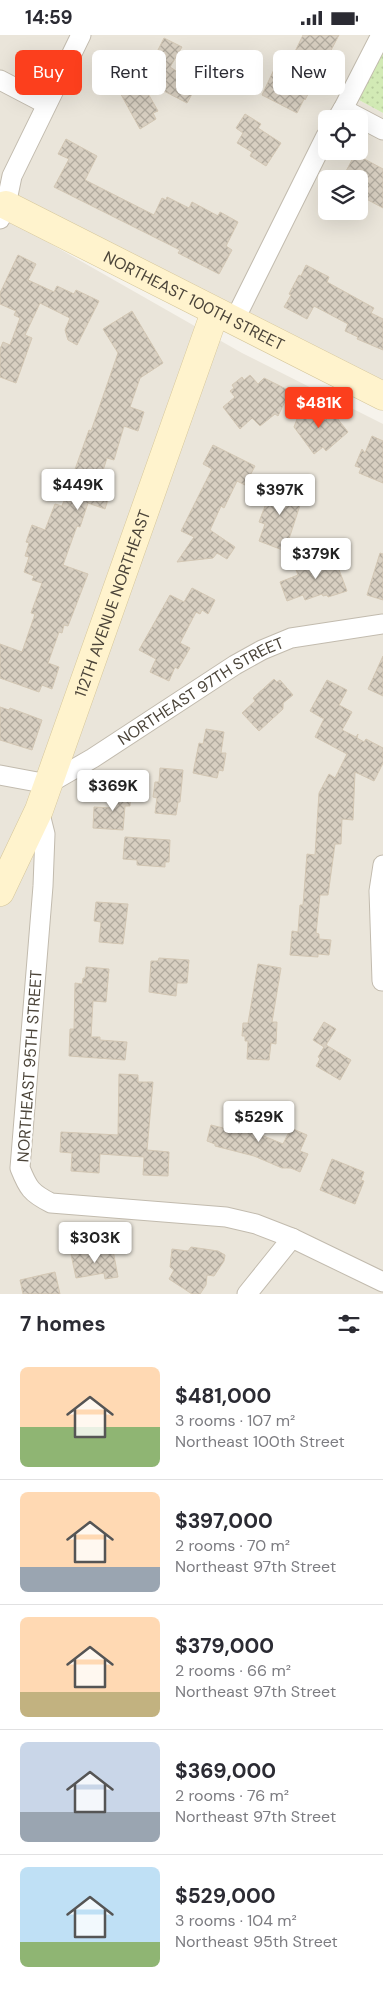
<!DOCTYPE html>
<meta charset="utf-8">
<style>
:root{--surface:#fff;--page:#f7f7f7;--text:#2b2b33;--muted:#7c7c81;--line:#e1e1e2;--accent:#fc3f1d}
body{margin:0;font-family:"DM Sans",sans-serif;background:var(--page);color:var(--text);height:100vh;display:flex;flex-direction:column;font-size:19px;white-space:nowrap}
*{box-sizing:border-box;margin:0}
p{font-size:16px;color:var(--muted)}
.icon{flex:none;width:28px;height:28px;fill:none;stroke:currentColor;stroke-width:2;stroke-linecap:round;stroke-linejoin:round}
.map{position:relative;height:1259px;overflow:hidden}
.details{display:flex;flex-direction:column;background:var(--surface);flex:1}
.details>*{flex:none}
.hud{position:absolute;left:15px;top:15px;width:354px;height:45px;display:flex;gap:10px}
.fabs{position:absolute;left:318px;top:75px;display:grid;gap:10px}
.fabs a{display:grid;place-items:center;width:50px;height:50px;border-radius:8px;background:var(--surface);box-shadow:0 5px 20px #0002;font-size:25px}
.price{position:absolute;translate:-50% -42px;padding:0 11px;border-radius:5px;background:#fff;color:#222;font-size:16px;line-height:32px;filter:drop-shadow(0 1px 2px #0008)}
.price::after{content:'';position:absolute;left:50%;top:30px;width:15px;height:11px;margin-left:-8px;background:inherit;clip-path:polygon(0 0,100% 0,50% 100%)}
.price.active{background:var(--accent);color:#fff}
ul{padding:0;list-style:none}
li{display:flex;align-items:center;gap:15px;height:125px;padding:0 20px}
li+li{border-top:1px solid var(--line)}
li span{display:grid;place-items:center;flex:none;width:140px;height:100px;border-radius:8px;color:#555}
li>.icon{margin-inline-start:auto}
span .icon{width:60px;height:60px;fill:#fffc;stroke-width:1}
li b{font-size:21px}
h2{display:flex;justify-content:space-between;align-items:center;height:60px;padding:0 20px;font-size:21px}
.pill{padding:0 18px;border-radius:8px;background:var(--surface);box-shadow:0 5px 20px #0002;font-size:18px;line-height:45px}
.pill.active{background:var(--accent);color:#fff}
.status{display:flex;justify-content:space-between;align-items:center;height:35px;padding:0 25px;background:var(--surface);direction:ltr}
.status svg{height:14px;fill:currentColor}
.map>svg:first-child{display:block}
</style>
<div class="status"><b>14:59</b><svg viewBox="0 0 49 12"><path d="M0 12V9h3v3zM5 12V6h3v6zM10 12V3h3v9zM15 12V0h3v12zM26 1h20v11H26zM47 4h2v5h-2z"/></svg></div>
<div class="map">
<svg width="383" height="1259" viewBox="0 0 383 1259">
<defs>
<pattern id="grass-dots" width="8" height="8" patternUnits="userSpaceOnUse" patternTransform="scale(1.25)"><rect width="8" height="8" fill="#d2eab5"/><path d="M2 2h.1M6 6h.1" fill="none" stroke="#b6ca9c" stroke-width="1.8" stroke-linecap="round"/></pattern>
<pattern id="building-cross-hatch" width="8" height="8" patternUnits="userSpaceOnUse" patternTransform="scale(1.25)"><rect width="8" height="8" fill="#d8cfc1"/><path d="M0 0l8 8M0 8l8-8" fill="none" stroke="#b1aa9e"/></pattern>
</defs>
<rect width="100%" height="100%" fill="#f6f3ec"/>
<!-- residential -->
<path fill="#eae5da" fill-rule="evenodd" d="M0,0H383L357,64L383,78V346L0,154ZM326,84H359V116H326ZM326,144H359V176H326Z
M0,180L242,318L383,389V1259H0Z"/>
<!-- grass -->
<path fill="url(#grass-dots)" d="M383,13V78L357,64Z"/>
<!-- building -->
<path fill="url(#building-cross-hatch)" stroke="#d3c7b4" d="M303,0H339L305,65L304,64L297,78L262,60L278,26L288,31Z
M164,3L182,12L170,32L190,45L188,48L196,52L187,68L141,44L155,16L157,17Z
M138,41L158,76L153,78L156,84L140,94L118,54Z
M245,79L261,89L258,93L281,108L266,131L250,121L252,117L237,108L243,98L236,93Z
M66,104L97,121L85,145L154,180L162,163L166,165L167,162L189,173L192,167L218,181L220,177L238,187L226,211L232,215L219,239L178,218L180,215L54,152L69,124L58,119Z
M355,119L383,134V173L359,160V144H342Z
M18,220L36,229L28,245L54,257L57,251L74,259L76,255L99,266L77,310L68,305L65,295L70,283L40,268L25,300L32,303L16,348L0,342V314L3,307L10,310L20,283L14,280L16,276L0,269V258Z
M306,230L329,242L327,247L374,273L371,278L383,284V315L357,304L358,302L345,296L348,289L314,271L307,284L284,272L291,260L289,259L299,240L301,241Z
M132,276L163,328L140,343L130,372L144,377L138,396L124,391L114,425L107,423L99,448L112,452L105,474L88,468L80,492L77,491L73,502L63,530L88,539L68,591L64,590L62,598L59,597L48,628L59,632L52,654L42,650L39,657L0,643V609L22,617L35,579L31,578L42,548L32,545L34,541L24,537L29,522L25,521L29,508L26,507L32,490L45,495L55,469L62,471L89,395L91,396L118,318L103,294Z
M250,340L258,349L264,343L290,356L278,381L275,379L260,391L252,383L240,394L223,372L235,362L230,356L234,353L232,350L242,342L244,345Z
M310,366L325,385L333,378L348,397L326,416L323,412L314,419L294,392L301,373Z
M372,401L383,406V448L359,438L361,433L355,431L362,414L365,418Z
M213,410L255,431L245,450L237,446L224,473L221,471L210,495L235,512L227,524L217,518L213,523L177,527L194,502L181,496L212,434L203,429Z
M274,447L304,458L285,516L259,506L265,489L259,487Z
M329,508L347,556L328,562L327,560L323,561L322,559L305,565L303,560L287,566L280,547L298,540L296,535L323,525Z
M380,518L383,519V565L367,560Z
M192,553L215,565L208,579L202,575L200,579L196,577L180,608L190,613L178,634L175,632L169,646L150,637L156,624L139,615L170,560L184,567Z
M383,621V661L368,654Z
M274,644L277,647L280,645L293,660L283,668V674L259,696L242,678L255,666L253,663Z
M327,645L347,655L339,670L352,677L342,695L356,702L358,699L357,703L364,707L366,704L383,713V728L374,746L355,737L353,785L342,784L341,809H335L328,860H320L316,898L319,899V904L331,905L329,920L318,919V922L290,920L292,896L298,897L300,870H303L307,819L315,820L319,758L329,739L335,743L347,719L315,702L324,684L310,676Z
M0,672L9,675L10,673L42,685L32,715L0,705Z
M206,694L224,697L221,718H226L223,736L219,735L217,743L193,738L199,708L203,709Z
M160,733L183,735L180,767H178L176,780L155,778L157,763L153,762L155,747H159Z
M113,753L131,755L130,771H125L123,795L93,793L94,772L112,773Z
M125,802L170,805L169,827H165V832L137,830V825L123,824Z
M96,867L128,869L123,909L99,907L101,887L94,886Z
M159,923L189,925L187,948H177L176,961L149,957L151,926H158Z
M258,929L281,933L272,987H277L276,1009L271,1008L269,1025L247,1024L248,1006H245V1001H242L243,988H248Z
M86,932L109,934L106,967L93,966L91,1002H100V1005L127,1007L125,1025L69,1021L70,994H74L75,948L82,949L83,943H85Z
M324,987L336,994L326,1010L351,1025L340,1045L316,1031L320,1024L318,1022L324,1012L313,1005Z
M119,1039L138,1040V1047H153L147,1115L169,1117L168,1141L143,1140L144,1122L100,1119L99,1138L71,1136L72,1118L60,1117L61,1097L118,1100Z
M226,1080L262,1089L259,1099L283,1109L291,1093L307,1100L300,1116L308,1119L300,1137L291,1133H282L254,1121L215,1111V1109L207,1106L211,1090L223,1093Z
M332,1124L364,1137L361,1145L364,1146L355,1169L320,1155Z
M191,1212L218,1216L225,1220L224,1226L214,1241L207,1240L206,1250L200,1259H192L169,1244L174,1235L170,1232L172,1214L188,1216Z
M113,1215L118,1242L105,1244L104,1238L76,1243L71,1219L87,1216L88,1220Z
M55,1237L60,1259H23L20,1245Z"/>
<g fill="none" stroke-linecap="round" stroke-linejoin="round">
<!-- street casing -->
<g stroke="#c2bbae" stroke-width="21">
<g id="street">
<path d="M0,45L46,69"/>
<path d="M343,74L383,95"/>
<path d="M337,84L343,74L381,0"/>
<path d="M0,184L6,170L12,141L81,0"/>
<path d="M234,286L326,101"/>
<path id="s1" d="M0,740L48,749L93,723L235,630L262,615L291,603L383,589"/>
<path d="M39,775L45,799L43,851L20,1133C28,1153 31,1158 51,1168L226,1182L256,1189L292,1203L383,1247"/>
<path d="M382,946L379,856L383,830"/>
<path d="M247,1259L292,1203"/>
</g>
</g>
<!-- secondary casing -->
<g stroke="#d6c79b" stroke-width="29">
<g id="secondary">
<path id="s2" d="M6,170L383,361"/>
<path id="s3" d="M0,857L39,775L215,277"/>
</g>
</g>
<!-- street -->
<use href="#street" stroke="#fff" stroke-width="19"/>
<!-- secondary -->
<use href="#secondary" stroke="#fff3cd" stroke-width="28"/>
</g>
<g text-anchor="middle" stroke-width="4.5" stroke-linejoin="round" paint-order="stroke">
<!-- street labels -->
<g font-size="16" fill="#4b4439" stroke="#fff">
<text dy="6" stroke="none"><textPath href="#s2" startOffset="211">NORTHEAST 100TH STREET</textPath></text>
<text dy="6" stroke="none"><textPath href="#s3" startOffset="310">112TH AVENUE NORTHEAST</textPath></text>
<text dy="6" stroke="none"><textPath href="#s1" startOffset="228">NORTHEAST 97TH STREET</textPath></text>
<text transform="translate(29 1031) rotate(-86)" y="6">NORTHEAST 95TH STREET</text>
</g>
</g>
</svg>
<div class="fabs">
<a><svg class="icon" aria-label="locate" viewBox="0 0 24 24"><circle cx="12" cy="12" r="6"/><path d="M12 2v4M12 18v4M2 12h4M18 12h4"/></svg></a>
<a><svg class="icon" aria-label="layers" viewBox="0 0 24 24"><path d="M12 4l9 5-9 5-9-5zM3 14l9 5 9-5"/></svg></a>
</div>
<b class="price active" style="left:319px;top:394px">$481K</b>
<b class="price" style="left:78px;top:476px">$449K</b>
<b class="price" style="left:280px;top:481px">$397K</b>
<b class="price" style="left:316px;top:545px">$379K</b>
<b class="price" style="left:113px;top:777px">$369K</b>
<b class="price" style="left:259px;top:1108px">$529K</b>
<b class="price" style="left:95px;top:1229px">$303K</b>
<div class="hud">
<a class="pill active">Buy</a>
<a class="pill">Rent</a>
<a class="pill">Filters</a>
<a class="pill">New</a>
</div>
</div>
<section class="details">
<h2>7 homes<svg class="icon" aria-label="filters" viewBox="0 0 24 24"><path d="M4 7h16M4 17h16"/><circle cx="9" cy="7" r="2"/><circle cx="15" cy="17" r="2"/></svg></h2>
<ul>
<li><span style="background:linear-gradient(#ffd9b3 60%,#8fb573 0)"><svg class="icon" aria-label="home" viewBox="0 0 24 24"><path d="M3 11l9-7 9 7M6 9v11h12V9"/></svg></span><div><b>$481,000</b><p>3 rooms · 107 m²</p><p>Northeast 100th Street</p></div></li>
<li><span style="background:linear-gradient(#ffd9b3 75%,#9aa5b1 0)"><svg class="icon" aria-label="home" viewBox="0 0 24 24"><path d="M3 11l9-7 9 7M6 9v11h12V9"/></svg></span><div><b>$397,000</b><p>2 rooms · 70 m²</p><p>Northeast 97th Street</p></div></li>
<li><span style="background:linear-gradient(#ffd9b3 75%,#c2b280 0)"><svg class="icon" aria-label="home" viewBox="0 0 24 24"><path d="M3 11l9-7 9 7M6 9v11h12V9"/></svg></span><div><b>$379,000</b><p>2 rooms · 66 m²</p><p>Northeast 97th Street</p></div></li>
<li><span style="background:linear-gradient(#c9d6e8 70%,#9aa5b1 0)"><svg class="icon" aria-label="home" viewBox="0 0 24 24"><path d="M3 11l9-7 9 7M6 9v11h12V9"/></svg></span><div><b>$369,000</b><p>2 rooms · 76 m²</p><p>Northeast 97th Street</p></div></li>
<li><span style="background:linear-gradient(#bfe0f5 75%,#8fb573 0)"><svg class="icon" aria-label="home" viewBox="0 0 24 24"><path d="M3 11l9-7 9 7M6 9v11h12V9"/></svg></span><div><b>$529,000</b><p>3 rooms · 104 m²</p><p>Northeast 95th Street</p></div></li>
</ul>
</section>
